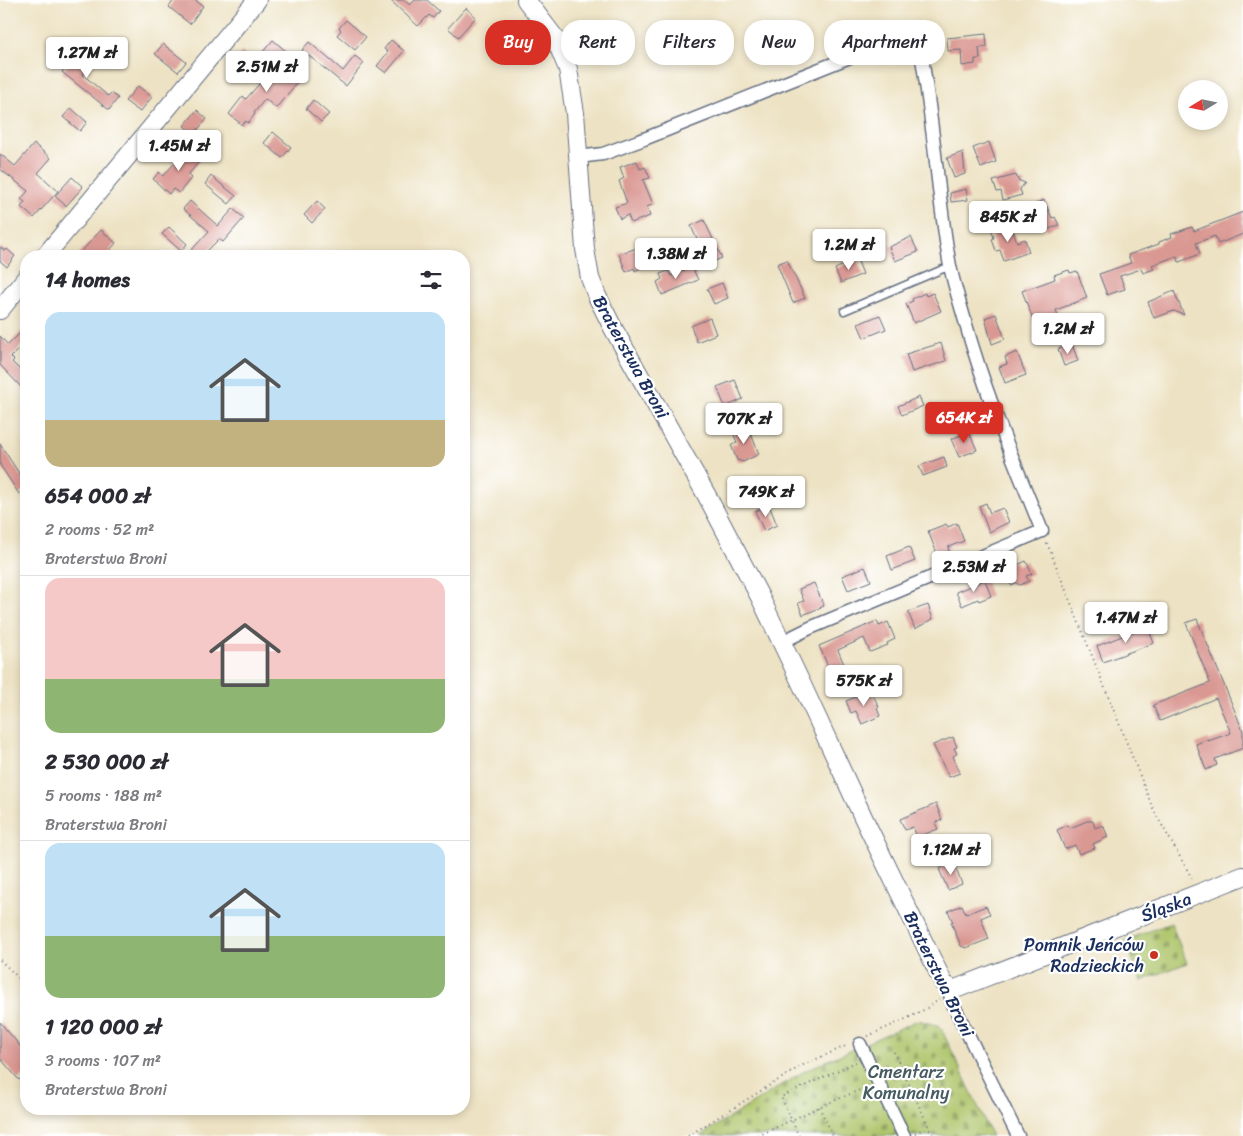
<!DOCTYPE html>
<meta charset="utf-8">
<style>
:root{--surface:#fff;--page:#f7f7f7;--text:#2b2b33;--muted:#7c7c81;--line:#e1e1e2;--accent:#d93025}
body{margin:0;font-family:Sriracha,sans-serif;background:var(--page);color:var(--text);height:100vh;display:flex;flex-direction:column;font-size:19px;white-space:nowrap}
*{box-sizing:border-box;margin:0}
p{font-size:16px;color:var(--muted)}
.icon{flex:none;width:28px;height:28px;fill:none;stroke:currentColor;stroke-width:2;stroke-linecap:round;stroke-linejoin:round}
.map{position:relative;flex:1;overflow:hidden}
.details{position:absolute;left:20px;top:250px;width:450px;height:865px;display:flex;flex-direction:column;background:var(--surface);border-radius:20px;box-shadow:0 2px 8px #0003}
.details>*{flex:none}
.banner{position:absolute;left:485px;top:20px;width:475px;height:45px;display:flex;gap:10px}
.needle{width:32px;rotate:260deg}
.buttons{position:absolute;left:1178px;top:80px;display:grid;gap:10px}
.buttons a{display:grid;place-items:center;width:50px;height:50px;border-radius:50%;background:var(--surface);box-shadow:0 2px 8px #0003;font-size:25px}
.price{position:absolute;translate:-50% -42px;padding:0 11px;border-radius:5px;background:#fff;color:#222;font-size:16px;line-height:32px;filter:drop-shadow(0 1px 2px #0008)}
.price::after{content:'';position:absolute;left:50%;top:30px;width:15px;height:11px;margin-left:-8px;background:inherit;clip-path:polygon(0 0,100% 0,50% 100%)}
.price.active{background:var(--accent);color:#fff}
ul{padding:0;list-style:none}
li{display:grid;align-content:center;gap:10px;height:265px;padding:0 25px}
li+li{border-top:1px solid var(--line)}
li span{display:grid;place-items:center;height:155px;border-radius:15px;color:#555}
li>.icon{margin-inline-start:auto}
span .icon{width:90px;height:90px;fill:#fffc;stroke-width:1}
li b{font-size:21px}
h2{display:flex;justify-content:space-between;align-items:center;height:60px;padding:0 25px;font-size:21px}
.chip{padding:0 18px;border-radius:20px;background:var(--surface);box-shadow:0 2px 8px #0003;font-size:18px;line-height:45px}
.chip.active{background:var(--accent);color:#fff}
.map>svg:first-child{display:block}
</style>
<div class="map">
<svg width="1243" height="1136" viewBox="0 0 1243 1136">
<defs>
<pattern id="cemetery-stones" width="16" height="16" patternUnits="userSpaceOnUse" patternTransform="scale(1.25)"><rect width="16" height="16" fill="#aec56a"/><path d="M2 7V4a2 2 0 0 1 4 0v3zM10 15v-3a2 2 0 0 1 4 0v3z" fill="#8da05a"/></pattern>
</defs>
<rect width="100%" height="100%" fill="#fff"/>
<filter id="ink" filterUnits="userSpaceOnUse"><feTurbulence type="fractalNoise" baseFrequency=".02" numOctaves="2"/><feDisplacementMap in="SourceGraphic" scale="10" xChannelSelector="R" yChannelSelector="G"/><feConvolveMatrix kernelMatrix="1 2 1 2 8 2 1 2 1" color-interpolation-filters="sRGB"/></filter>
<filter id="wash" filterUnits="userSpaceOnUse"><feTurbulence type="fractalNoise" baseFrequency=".0096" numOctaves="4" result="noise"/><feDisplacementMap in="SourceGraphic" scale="20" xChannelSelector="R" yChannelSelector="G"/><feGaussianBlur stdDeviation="1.12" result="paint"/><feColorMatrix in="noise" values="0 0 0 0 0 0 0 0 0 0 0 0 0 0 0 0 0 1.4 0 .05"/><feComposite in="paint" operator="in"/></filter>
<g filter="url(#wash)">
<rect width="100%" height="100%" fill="#ede2c3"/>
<!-- cemetery -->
<path fill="url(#cemetery-stones)" stroke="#647a64" d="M1171,923L1187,963L1141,981L1125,940Z
M918,1020L940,1026L992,1136H700L806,1070Z"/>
<g id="blocks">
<!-- building -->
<path fill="#da9893" d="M174,0H195L203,6L190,24L169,7Z
M390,0H404L410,5L415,0H427L439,11L433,18L429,15L418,26Z
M466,8L476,17L458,37L448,28Z
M346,20L366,37L355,50L337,35L341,30L339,28Z
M986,34L987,47L979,48L980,59H975V64L962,66L961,50L948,51L947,38Z
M273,40L287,52L275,66L261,54Z
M391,40L404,51L386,73L377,66L388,52L384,49Z
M309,42L343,71L355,56L364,63L346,86L302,50Z
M163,44L186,62L178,72L155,54Z
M81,49L94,59L82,74L108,96L111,93L118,98L109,110L62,72Z
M242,52L252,61L235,79L226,70Z
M280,60L301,78L276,108L265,99L254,113L255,114L248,123L246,121L242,125L229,114L243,96L246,99Z
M138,86L152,97L140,112L125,101Z
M313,100L329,114L321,122L306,109Z
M71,108L87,122L80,131L63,117Z
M197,110L207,119L194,134L184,126Z
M273,132L291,147L282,158L264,143Z
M989,142L996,162L981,168L973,148Z
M34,144L51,158L38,173L58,191L34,218L21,207L25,202L21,199L28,191L0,169V154L15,166Z
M190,146L203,157L188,175L191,178L179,193L173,189L169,194L153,179L159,172L163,176Z
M963,152L965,174L954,178L947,158Z
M637,161L640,169L645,167L650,178L643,180L653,204L647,207L650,216L631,223L628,215L620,219L615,207L627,203L619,181L624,178L620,167Z
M1016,175L1018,180L1025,183L1020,189L1022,195L1003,200L1001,191L997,192L993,181Z
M211,176L236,196L229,204L205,184Z
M72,177L83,187L66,206L55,196Z
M966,189L968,200L951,202L950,193Z
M1044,200L1052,218L1055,217L1059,225L1047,230L1037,203Z
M190,201L218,226L233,209L244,218L223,242L219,239L202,256H186L209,231L183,209Z
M317,201L325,209L312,223L304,215Z
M1243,212V234L1218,244L1215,236L1196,243L1200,254L1179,262L1177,256L1152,265L1154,269L1143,273L1141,269L1120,276L1125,289L1107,295L1099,274L1131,263L1128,255L1159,244V242L1172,237L1171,234L1192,227L1194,231Z
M704,220L722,258L708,264L691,226Z
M1007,222L1010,232L1013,231L1017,242L1025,239L1029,252L1004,261L1000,250L996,251L992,239L994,238L991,228Z
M169,227L187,244L181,251L162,234Z
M101,230L116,243L110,250L116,256H77Z
M911,237L918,252L895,261L889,247Z
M0,247L5,251L7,249L15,256L7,267L0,261Z
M640,247L647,265L635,271L634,268L626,272L619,254Z
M857,259L863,274L841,283L835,269Z
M787,260L805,298L793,303L777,264Z
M692,267L698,280L662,295L657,282L662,279L660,274L668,271L671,276Z
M1069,270L1070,273L1077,271L1087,298L1056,310L1059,318L1036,327L1022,291L1055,279L1054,275Z
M722,283L728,298L714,304L707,289Z
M1174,291L1184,315L1174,311L1154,318L1148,302Z
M925,293L926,296L933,293L941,311L914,323L906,304L913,301L912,299Z
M996,314L1005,339L992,344L985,318Z
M880,315L886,329L864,338L858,324Z
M710,318L716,334L697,342L691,326Z
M26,327V341L11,357L14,360L12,362L26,376V392L0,365V336L8,345Z
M941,343L946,361L912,372L906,354Z
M1072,344L1078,361L1064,366L1058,349Z
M1017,352L1026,375L1005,383L999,367L1007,364L1005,357Z
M735,380L743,399L725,407L717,387Z
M919,397L923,406L902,415L898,406Z
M748,426L759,454L743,462L737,460L731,445L737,443L733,432Z
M969,432L977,450L959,457L951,439Z
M0,444L26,484V489L19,494L0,465Z
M944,457L947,467L923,476L919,466Z
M986,503L990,513L1003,508L1009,522L989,532L979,506Z
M769,505L777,525L764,531L755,511Z
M957,523L964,541L948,547L949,551L938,556L928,531L946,524L948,527Z
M909,547L915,561L892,570L887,556Z
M1015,561L1017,565L1026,561L1032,574L1026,576L1029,581L1020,585L1016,583L1011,585L1002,566Z
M865,567L871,581L848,590L842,576Z
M985,580L991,596L979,601L978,599L962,606L956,592Z
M814,583L824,606L803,615L798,603L804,601L799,589Z
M928,605L933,619L915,629L908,612Z
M1197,619L1243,731V748L1215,759L1217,765L1206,770L1196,744L1208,739V741L1231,733L1216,698L1160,721L1153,705L1210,683L1186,623Z
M877,621L879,626L888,622L895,639L887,643L888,645L870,652L864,638L838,650L846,669L832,675L819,646Z
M1147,626L1154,643L1103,662L1097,646Z
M871,691L879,707L877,708L880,716L862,724L856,711L851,713L846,701Z
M953,737L957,747L954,748L957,754L953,756L960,773L949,777L933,745Z
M936,804L942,820L935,823L938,829L917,837L913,827L905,830L900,819Z
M1087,821H1093L1095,828L1103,825L1108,837L1093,844L1095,848L1079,854L1075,845L1065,849L1057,830L1068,825L1070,828Z
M953,862L962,884L948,890L939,869Z
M962,905L966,914L986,906L990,914L981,918L989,939L966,948L961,946L951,922H953L948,911Z
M0,1022L26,1053V1073L19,1080L0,1058Z"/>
</g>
</g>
<g filter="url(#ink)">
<use href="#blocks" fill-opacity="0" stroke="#646e81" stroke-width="1"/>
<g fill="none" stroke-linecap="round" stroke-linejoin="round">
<!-- lane casing -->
<g stroke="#646e81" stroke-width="9">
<path id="lane" d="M844,311L943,269L951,268"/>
</g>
<!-- street casing -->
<g stroke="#646e81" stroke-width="15">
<path id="street" d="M578,157L603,154L644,139L880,45L897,40H909L920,48C934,120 937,194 950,266C954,285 960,303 965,321C985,393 1014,461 1042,531L810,628L782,642
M948,987L952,1002L1018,1136
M860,1044L904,1136"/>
</g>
<!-- secondary casing -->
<g stroke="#646e81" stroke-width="20">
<path id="secondary" d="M526,0L555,38L568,69L575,113L585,249L590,278L597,296L613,328L707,496L760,597L802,685L863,817L944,984L953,989L958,988L1243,876
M45,256L257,0
M0,310L26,278"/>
</g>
<!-- path -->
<path stroke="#646e81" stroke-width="2" stroke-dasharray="1 4" stroke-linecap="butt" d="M1047,543L1154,811L1193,880
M0,960L26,985
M868,1036C885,1028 928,1011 939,999
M894,1052L933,1136
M819,1107L833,1136
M915,1133L929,1127
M688,1136L801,1066L848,1045
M758,1136L819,1107L867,1087
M799,1136L781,1097L856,1062"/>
<!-- lane -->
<use href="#lane" stroke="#fff" stroke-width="6"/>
<!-- street -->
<use href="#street" stroke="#fff" stroke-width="12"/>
<!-- secondary -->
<use href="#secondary" stroke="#fff" stroke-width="18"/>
</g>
</g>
<!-- markers -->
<circle fill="#c8321e" stroke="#fff" stroke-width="2" cx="1154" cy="955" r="5"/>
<g text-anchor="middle" stroke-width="4.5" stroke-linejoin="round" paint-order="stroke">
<!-- street labels -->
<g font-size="18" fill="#1b2f5e" stroke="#fff">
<text transform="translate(631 357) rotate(61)" y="6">Braterstwa Broni</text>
<text transform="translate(1166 907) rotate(-21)" y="6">Śląska</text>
<text transform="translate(939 974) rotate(64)" y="6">Braterstwa Broni</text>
</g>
<!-- poi labels -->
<g font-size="18" fill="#1b2f5e" stroke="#fff" text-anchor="end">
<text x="1144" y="951">Pomnik Jeńców<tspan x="1144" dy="21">Radzieckich</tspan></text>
</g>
<!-- park labels -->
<g font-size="18" fill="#475c62" stroke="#fff">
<text x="906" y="1078">Cmentarz<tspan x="906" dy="21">Komunalny</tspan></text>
</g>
</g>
</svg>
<div class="buttons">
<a><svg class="needle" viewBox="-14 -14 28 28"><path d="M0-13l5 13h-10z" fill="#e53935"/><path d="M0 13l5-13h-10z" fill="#7c7c81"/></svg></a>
</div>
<b class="price" style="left:87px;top:79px">1.27M zł</b>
<b class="price" style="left:267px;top:93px">2.51M zł</b>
<b class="price" style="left:179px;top:172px">1.45M zł</b>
<b class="price" style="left:1008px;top:243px">845K zł</b>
<b class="price" style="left:849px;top:271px">1.2M zł</b>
<b class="price" style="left:676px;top:280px">1.38M zł</b>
<b class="price" style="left:1068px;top:355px">1.2M zł</b>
<b class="price active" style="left:964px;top:444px">654K zł</b>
<b class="price" style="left:744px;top:445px">707K zł</b>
<b class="price" style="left:766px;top:518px">749K zł</b>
<b class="price" style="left:974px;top:593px">2.53M zł</b>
<b class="price" style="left:1126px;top:644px">1.47M zł</b>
<b class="price" style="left:864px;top:707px">575K zł</b>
<b class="price" style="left:951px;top:876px">1.12M zł</b>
<div class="banner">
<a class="chip active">Buy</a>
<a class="chip">Rent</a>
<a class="chip">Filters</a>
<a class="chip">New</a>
<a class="chip">Apartment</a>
</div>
<section class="details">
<h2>14 homes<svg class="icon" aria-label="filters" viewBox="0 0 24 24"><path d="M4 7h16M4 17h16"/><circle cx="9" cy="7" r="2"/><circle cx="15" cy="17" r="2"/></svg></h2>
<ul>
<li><span style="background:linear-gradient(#bfe0f5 70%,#c2b280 0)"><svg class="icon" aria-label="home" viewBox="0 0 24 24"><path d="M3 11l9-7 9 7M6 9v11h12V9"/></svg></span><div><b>654 000 zł</b><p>2 rooms · 52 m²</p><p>Braterstwa Broni</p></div></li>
<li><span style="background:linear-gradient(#f6c9c9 65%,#8fb573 0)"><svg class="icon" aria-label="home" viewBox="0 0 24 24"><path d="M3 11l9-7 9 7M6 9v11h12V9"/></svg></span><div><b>2 530 000 zł</b><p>5 rooms · 188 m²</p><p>Braterstwa Broni</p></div></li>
<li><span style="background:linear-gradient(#bfe0f5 60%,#8fb573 0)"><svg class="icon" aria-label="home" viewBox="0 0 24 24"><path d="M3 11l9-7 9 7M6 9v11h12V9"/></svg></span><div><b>1 120 000 zł</b><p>3 rooms · 107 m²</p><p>Braterstwa Broni</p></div></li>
</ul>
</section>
</div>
